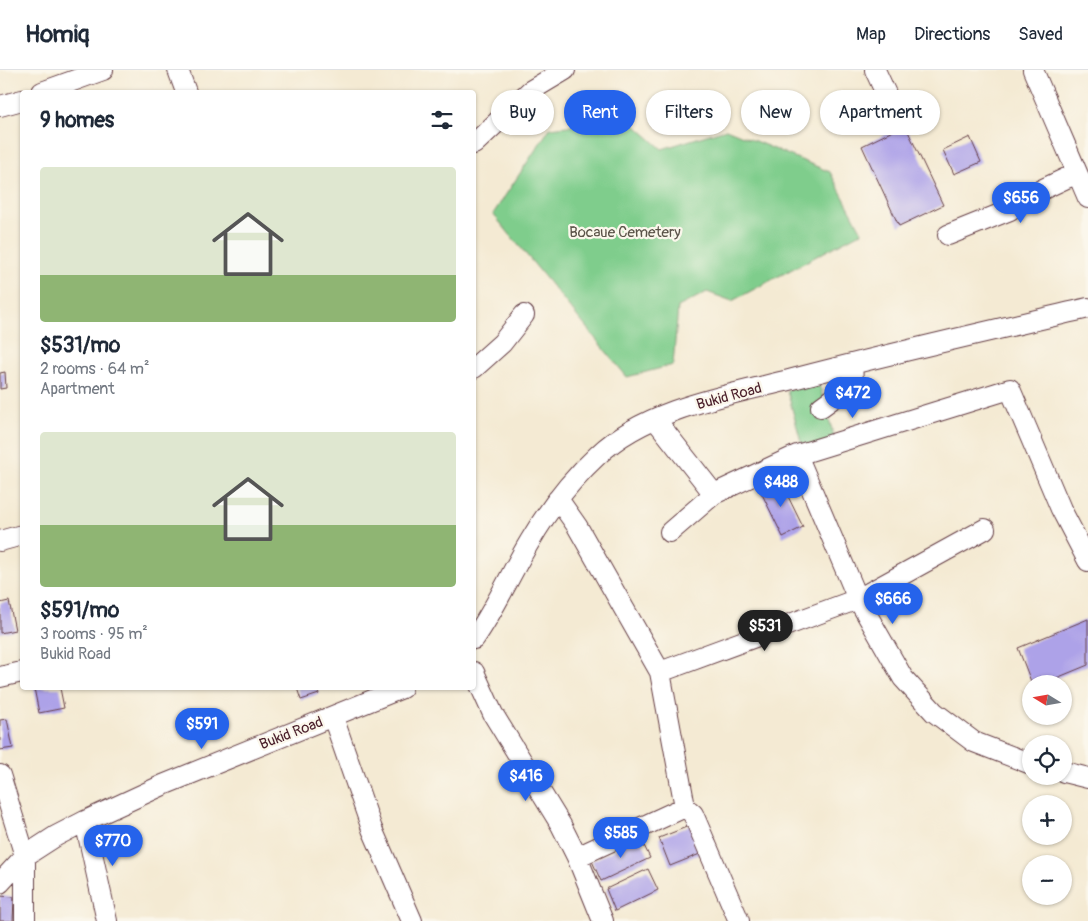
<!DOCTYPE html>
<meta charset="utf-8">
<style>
:root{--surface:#fff;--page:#f6f6f7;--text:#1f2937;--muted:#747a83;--line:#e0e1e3;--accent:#2563eb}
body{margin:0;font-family:Pangolin,sans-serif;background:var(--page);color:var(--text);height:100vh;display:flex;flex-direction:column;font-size:19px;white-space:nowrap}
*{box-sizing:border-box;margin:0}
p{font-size:16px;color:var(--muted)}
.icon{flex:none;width:28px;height:28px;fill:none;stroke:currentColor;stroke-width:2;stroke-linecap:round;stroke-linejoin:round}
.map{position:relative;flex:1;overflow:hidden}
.drawer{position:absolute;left:20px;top:20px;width:456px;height:600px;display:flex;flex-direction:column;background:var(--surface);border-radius:5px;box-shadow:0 1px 4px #0004}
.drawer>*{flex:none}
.banner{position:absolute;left:491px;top:20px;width:475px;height:45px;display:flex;gap:10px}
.needle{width:32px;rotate:281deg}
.fabs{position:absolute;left:1022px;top:605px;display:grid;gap:10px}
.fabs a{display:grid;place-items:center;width:50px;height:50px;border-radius:50%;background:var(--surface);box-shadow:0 1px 4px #0004;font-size:25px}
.price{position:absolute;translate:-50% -42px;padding:0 11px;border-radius:18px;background:var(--accent);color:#fff;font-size:16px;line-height:32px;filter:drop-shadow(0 1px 2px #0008)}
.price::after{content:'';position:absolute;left:50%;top:30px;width:15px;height:11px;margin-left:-8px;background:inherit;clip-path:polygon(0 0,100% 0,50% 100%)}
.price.on{background:#222;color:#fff}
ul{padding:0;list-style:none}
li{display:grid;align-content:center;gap:10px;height:265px;padding:0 20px}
li span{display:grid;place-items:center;height:155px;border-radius:5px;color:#555}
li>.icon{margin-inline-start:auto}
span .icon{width:90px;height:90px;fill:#fffc;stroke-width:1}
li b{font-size:21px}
h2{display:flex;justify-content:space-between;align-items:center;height:60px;padding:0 20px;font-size:21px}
.pill{padding:0 18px;border-radius:22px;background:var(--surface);box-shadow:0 1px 4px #0004;font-size:18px;line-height:45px}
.pill.on{background:var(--accent);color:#fff}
header{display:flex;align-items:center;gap:30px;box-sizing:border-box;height:70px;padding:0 25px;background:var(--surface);border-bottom:1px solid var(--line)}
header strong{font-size:24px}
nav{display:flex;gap:28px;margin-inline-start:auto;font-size:18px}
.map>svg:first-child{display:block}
</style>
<header>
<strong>Homiq</strong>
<nav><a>Map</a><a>Directions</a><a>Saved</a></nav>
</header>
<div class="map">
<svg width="1088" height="851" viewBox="0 0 1088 851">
<rect width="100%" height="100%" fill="#fbf7ec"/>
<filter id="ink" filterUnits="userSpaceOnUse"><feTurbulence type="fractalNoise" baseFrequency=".02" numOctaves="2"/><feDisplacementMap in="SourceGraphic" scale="10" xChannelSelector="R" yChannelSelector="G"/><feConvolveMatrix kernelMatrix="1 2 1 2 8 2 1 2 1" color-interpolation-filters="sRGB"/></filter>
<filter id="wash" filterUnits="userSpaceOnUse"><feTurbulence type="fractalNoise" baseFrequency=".0096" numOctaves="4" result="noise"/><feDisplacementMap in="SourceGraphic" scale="20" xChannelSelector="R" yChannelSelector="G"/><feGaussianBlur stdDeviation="1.12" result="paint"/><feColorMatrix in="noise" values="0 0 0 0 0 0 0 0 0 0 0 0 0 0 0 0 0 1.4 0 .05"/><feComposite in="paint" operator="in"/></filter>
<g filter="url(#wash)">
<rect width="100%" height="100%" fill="#f4ead3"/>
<!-- green -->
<path fill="#7fcd8c" stroke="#64765c" d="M628,49L662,79L726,59L830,102L862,162L732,231L707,222L678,237L673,295L627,307L493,144L550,58Z
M818,311L835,370L803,379L787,320Z"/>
<g id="blocks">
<!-- building -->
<path fill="#ada2e8" d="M905,55L943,135L899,156L862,76Z
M970,67L981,92L954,104L943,80Z
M5,302L6,318L0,319V303Z
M779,408L803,457L783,467L759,418Z
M9,531L15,560L0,563V533Z
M1088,549V595L1042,614H1032L1018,578Z
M34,618H60L64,638L39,643Z
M297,618H317L319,624L301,630Z
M7,649L13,678L0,680V650Z
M694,754L705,782L670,796L659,768Z
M640,767L650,788L601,811L592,791Z
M648,799L658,820L615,841L606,819Z
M0,826L14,827L13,851H0Z"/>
</g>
</g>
<g filter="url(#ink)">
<use href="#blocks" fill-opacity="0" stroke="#643d44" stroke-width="1"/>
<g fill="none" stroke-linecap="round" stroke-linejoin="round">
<!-- minor casing -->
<g stroke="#643d44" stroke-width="22">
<path id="minor" d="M178,0L186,22
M875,0L893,39
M1033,0L1088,128
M42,22L103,0
M0,36L22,30
M474,74L530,21L565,0
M948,165L1010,140L1022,129L1077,103
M474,298L502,273L524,245
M821,337L843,321L853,311L852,294
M655,349L714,424L670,462
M797,385L858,529L903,608L934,642L974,672L1031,694
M714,424L797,385L1010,319L1061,439L1088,491
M558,429L577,456L660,602L685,737
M0,471L22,465
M474,569C496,538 510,504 530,471C548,440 572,409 598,385C647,338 730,325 793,309C891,283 990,261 1088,238
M474,602L493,644L561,755L577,787L603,851
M660,602L858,529L985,459
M0,607L22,602
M333,647L372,759L412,851
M1064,702L1088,708
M0,705L25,786V851
M85,751L107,851
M577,787L685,737L693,744L739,851
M0,813L25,786L56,766L85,751L163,715L402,618"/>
</g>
<!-- minor -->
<use href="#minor" stroke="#fff" stroke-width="20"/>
</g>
</g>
<g text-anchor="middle" stroke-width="4.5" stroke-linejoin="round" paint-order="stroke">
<!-- park labels -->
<g font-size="15" fill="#5a5348" stroke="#fbf7ec">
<text x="625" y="167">Bocaue Cemetery</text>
</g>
<!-- street labels -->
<g font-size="15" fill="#4a1f2b" stroke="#fbf7ec">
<text transform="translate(729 326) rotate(-15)" y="5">Bukid Road</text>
<text transform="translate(291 663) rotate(-21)" y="5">Bukid Road</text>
</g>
</g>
</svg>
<div class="fabs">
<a><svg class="needle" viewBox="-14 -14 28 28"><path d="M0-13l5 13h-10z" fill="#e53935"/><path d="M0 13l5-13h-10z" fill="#747a83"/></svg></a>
<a><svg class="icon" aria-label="locate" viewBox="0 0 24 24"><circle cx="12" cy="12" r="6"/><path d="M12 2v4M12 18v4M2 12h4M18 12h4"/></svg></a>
<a>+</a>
<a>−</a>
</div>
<b class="price" style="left:1021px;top:154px">$656</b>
<b class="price" style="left:853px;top:349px">$472</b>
<b class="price" style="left:781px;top:438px">$488</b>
<b class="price" style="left:893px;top:555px">$666</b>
<b class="price on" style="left:765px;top:582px">$531</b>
<b class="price" style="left:202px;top:680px">$591</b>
<b class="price" style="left:526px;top:732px">$416</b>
<b class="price" style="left:621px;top:789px">$585</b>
<b class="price" style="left:113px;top:797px">$770</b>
<div class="banner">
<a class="pill">Buy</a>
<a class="pill on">Rent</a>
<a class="pill">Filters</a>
<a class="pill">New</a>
<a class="pill">Apartment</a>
</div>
<section class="drawer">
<h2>9 homes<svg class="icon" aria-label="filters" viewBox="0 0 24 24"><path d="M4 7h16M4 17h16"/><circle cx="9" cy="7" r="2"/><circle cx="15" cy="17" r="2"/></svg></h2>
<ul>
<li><span style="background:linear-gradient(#dfe7d0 70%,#8fb573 0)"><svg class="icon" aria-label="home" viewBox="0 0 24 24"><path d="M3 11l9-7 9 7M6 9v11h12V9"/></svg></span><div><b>$531/mo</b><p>2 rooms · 64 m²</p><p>Apartment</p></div></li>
<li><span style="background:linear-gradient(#dfe7d0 60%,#8fb573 0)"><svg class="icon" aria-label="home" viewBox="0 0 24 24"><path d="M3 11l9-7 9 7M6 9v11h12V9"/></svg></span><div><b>$591/mo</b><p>3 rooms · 95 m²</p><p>Bukid Road</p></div></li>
</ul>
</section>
</div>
